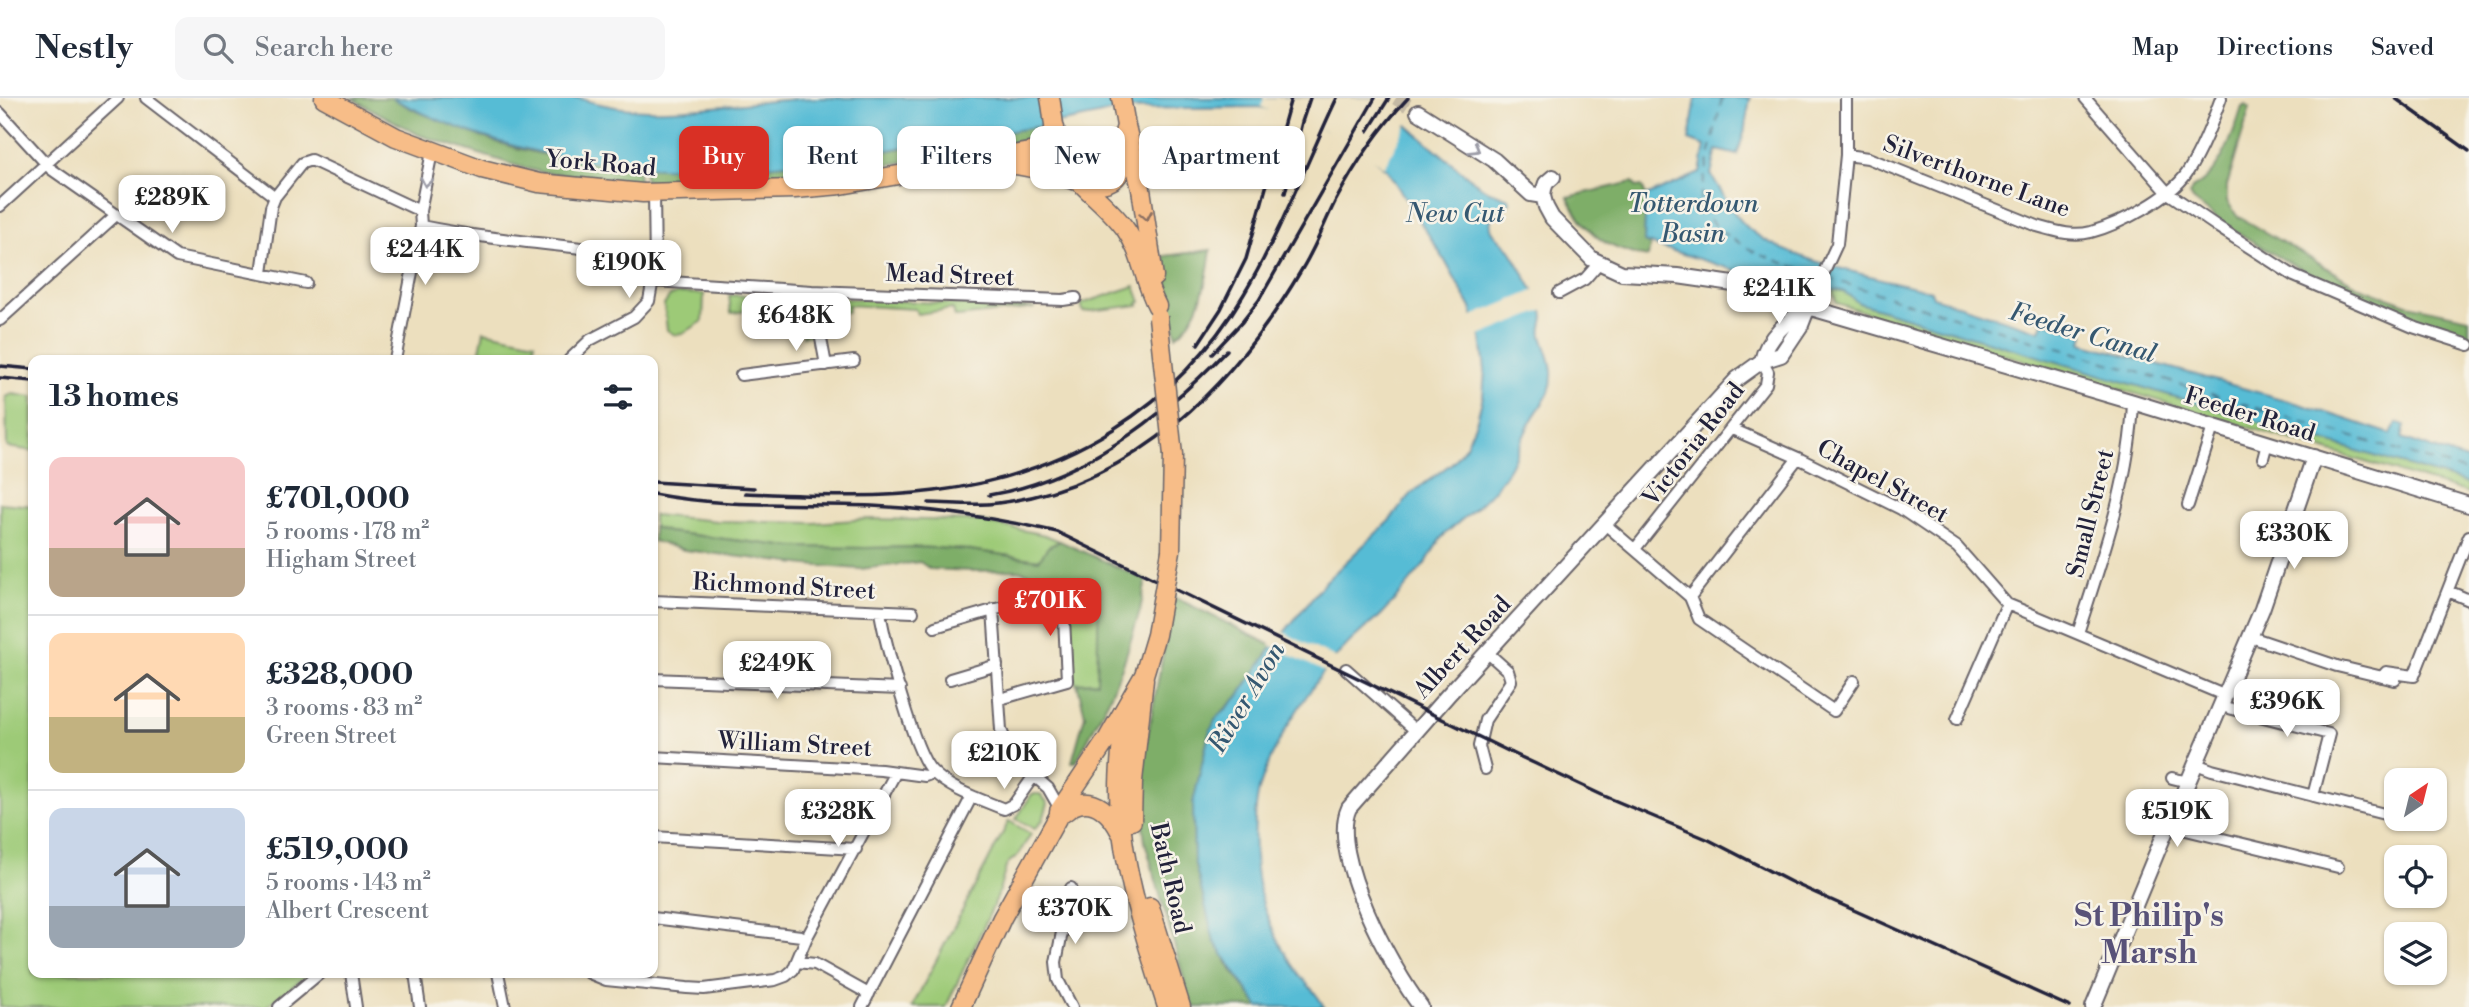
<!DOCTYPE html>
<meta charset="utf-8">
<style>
:root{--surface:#fff;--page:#f6f6f7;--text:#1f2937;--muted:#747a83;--line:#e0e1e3;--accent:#d93025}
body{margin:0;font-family:"Libre Bodoni",serif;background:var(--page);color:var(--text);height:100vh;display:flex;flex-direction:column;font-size:26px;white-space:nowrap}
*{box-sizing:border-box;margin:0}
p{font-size:23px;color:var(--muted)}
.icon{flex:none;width:38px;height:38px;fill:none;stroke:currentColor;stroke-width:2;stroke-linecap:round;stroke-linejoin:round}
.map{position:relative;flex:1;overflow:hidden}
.panel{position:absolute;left:28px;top:257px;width:630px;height:623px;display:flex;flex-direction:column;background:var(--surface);border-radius:14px;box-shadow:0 2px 5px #0004}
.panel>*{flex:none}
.top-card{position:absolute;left:679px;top:28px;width:665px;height:63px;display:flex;gap:14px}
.needle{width:46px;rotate:35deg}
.tools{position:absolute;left:2384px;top:670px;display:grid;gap:14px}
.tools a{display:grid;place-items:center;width:63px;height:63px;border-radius:14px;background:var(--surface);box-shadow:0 2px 5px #0004;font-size:35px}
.price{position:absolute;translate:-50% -60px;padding:0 16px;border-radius:14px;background:#fff;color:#222;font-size:23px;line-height:46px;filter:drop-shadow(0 2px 4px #0008)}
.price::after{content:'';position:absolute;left:50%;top:42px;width:21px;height:16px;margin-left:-10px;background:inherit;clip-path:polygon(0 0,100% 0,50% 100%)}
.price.active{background:var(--accent);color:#fff}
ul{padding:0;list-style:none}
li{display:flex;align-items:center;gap:21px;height:175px;padding:0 21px}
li+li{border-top:2px solid var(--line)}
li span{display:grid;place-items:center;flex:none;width:196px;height:140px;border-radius:14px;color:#555}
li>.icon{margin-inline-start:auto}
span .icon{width:84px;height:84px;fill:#fffc;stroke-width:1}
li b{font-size:30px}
h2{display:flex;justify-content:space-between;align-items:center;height:84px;padding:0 21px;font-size:30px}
.chip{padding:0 24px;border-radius:14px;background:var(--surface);box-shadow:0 2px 5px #0004;font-size:24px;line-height:63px}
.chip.active{background:var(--accent);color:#fff}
header{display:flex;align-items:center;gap:42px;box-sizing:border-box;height:98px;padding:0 35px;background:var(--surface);border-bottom:2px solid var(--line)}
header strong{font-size:33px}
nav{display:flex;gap:38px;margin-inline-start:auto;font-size:24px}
.search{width:490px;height:63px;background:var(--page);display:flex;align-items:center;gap:18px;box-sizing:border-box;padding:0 24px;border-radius:14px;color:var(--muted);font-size:26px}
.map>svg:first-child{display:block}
</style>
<header>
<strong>Nestly</strong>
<div class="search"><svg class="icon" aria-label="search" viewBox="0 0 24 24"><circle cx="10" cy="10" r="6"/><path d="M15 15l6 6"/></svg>Search here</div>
<nav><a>Map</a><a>Directions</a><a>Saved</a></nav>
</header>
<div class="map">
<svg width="2469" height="909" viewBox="0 0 2469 909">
<rect width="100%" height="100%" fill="#f7f3e8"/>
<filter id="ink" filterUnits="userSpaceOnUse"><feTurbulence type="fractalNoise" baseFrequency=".0143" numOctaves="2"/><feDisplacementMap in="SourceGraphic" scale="14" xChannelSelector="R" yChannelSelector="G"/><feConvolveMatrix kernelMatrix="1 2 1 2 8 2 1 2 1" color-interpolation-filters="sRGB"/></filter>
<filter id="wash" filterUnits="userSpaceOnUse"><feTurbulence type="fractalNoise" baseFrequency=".00686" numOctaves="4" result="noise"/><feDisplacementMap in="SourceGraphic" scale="28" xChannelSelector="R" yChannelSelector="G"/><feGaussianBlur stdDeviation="1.57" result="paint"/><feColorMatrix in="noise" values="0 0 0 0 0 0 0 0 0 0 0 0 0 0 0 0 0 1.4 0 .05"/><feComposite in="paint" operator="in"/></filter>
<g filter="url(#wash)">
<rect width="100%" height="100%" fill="#ecdfbe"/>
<!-- green -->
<path fill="#9dca77" stroke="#607659" stroke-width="2" d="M1135,188L1141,204L1138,205L1139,207L1083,214L1081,206Z
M1834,192L1843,193L1859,205L2469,386V395L1898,225L1837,205L1833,195Z
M679,195L704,196L703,223L684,235L675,237L667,232L664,207L670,198Z
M729,197L803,200L808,206L811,237L803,238L799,206L731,215Z
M835,201H859L1035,210L958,219H955L953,211L917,216L915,211L848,207V214L826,215L827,205Z
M484,233L535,244L531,262H478Z
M12,296L33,299V353L7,349L6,299Z
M0,405L33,408V875H310L266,909H0Z
M653,417L717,423L814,425L869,421L978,423L1045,437L1060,443L1048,449L1039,462L970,452L914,449L866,450L791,449L668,434L653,429Z
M1100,491L1097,584L1075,585L1066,495Z
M1032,696H1040L1048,705L1043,722L1035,731L1016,721Z
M1009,723L1031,736L1018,757L1007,766L997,800L946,909H912Z"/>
<!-- forest -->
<path fill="#7eae68" stroke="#506852" stroke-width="2" d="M351,0H392L414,12L490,42L520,51L555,59L638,68L639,84L541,74L524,70L419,37Z
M2246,7L2250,10L2227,88V103L2237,118L2360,189L2413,208L2469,220V239C2372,209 2275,166 2194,103L2190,96L2192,91C2220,76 2233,38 2242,9Z
M1043,28L1031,41L990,50L867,70L766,81L645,83L644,68C779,74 910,49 1043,28Z
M1633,84L1636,89L1642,88L1646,98L1644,144L1650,147L1648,159C1606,151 1587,138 1568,99Z
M1211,152C1207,182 1201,219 1176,238L1164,158Z
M653,429L668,434L791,449L866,450L914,449L970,452L1039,462L1048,449L1060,443L1146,482L1140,513L1123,567L1109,601L1076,664H1072L1085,617L1077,585L1097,584L1099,491L1066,495L1063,487L1053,482L1018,472L972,473L930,471L920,464L860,471L807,467L684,452L653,443Z
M1174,499L1273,548L1238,599L1223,613L1209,636L1193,705L1194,762L1206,810L1227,865L1259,909H1192L1145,744L1141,709L1144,656Z"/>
<!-- water -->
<path fill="#57bcd5" stroke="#3c6f88" stroke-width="2" d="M392,0H579C656,27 740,1 820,0C1005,0 1190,0 1375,0L1473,83L1488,93L1509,101L1510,104L1492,119C1485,134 1502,141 1510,152C1517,165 1543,205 1544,218C1544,225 1540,229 1542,238C1548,258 1557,272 1549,294C1544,305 1535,315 1530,325C1517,350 1515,367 1495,390C1481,408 1461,421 1444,437C1435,446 1432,457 1424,467C1411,483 1397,500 1383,515C1377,522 1369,526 1363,532C1349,544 1334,560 1323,575C1299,607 1274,647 1261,685C1252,712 1253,767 1260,795C1267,824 1282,852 1299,876C1307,887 1318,896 1324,909H1259L1214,843L1194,762L1193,705L1209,636L1215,622L1238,599L1273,548L1325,484L1390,422L1412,395L1452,365L1466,348L1477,322L1483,298L1485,272L1481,240L1471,210L1444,161L1387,72L1351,43L1284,13L1258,9L1119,11C1099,18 1078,21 1057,25C1010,34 963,41 915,47C901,49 888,53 874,55C828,62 782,67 736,70C615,75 500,57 392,0Z
M1696,0H1750L1744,35L1737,57L1717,52L1711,76C1721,93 1730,112 1744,126C1777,162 1882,180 1931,193L1933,199L2040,233L2043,225L2046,224L2084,236L2082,245L2303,307L2391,336L2397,325L2405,328L2402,340L2469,363V386L1859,205L1843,193L1801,187L1796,190L1789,189L1644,144L1646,98L1700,75L1705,48L1689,42Z"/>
<!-- pier -->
<path fill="#ecdfbe" d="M1264,0H1381L1409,22L1384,69L1324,32L1261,9Z
M1536,192L1541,199L1545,212L1477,239L1470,219Z
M1281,533L1339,562L1327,575L1270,547Z"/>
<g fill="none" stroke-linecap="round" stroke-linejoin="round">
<!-- ferry -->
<path stroke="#355871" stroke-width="2" stroke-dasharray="9 7" stroke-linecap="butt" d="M1722,0L1698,109L1720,133L1758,156L1818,177
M1827,180L2469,374"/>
</g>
</g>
<g filter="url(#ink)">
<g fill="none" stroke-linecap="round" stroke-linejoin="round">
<!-- tertiary-tunnel -->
<path stroke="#c4b9a4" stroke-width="14" stroke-dasharray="14 7" stroke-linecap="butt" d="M1396,0L1418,14"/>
<!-- minor casing -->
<g stroke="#696469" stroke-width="14">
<path id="minor" d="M146,0L275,99
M2085,0L2168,95L2218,129L2294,178L2413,229L2469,247
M0,15L51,71L177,159L306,185
M1846,57L1868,60L2037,128C2055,133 2073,139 2091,134C2120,126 2170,100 2187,75C2202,52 2212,25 2221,0
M0,108L118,0
M421,128C480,140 539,145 599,152L615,157
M262,175L271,109L275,99L302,65L311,62L420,113
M654,183L812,193L1063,202L1076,200
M812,193L826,267
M1559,195L1585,181L1599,165
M1808,209L1837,146L1846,57V0
M0,222L116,117
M395,262L421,128L420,113L432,54
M569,262L590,242L634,219L649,203L655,170L654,95
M741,277L854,263
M1732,331L1798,360L1901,411L1957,449L2007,506L2226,598
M2263,360L2267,345
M2188,407L2213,329
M1606,427L1690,499L1699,521L1834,613L1854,583
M1635,451L1766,286L1768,274L1762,263
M2448,493L2469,502
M1690,499L1798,360
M653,503L913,514
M993,511L1001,632L1010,654L1019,665L1048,690L1060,711
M880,514C885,543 914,656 932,673C950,692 980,701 1004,711L1014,706L1033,679
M935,529L1054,494L1059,495L1063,500L1067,582L1000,601
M2078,535C2102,460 2130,383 2133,304
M2251,539L2337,568L2395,582
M1346,571L1416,633
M2382,579L2386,574L2414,578L2469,438
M653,581L900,591
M950,581L997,567
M2221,608L2329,636L2313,698
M1957,621L2007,506
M653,659L881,672L925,678L933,675
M2196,666L2212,672L2396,719
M1485,671L1479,648L1485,622L1511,583L1508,573L1488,555
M2172,680L2188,684
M2406,721L2414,723
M2169,725L2186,732L2338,769
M653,739L856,751
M1071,790L1056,864L1058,882L1072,909
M653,820L801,838L806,841
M797,864L815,866L869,896
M351,875L356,909
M415,875L420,909
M498,875L505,909
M589,875L606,882L687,890L704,891L775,882L786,878L793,872L806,841L896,674
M279,909L320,875
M862,909L972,698"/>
</g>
<!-- tertiary casing -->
<g stroke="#696469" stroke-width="18">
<path id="tertiary" d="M1418,14L1494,62L1531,96L1543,98
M1553,79L1546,85L1544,91L1543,98L1546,109L1552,120L1592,161L1622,175L1678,178L1733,186L1770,195L1808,209L2133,304L2469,407
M1762,263C1767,239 1788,222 1808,209
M1421,909C1392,871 1328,755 1349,710L1448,597L1737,281L1762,263L1781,257L1801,227L1808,209
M2093,909L2169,725L2182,698L2262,511L2314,359"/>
</g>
<!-- trunk casing -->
<g stroke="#696469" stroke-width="21">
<path id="trunk" d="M324,0L396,39L482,71L539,85L643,95L795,91L841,87L1041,52L1046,48L1055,30
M1050,0C1054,19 1054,47 1064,64C1080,90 1109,107 1126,132C1142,155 1144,184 1157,208
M1121,0L1126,28L1123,38
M1126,28L1141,91L1154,179
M995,66C1011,66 1028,68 1043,73C1075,81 1127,108 1123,48
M1171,453L1173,357
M1125,617C1122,641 1119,667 1119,692C1120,766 1145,839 1167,909
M1059,717C1066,715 1067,711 1073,708C1095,697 1112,717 1121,735
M1132,723L1133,683L1144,581
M1150,809L1181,909
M961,909L1002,820L1059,717V713L1108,640L1144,577L1156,537L1162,503"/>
</g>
<!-- minor -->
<use href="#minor" stroke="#fff" stroke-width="10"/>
<!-- tertiary -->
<use href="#tertiary" stroke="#fff" stroke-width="14"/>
<!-- trunk -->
<use href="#trunk" stroke="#f7bd88" stroke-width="18"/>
<!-- rail -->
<path stroke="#22223b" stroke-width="3.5" d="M2395,0L2469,53
M1368,33L1389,0
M1285,95L1302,24L1310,0
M1198,246L1221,211L1246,161L1291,0
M1212,256L1242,224L1259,202L1375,0
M0,268L33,271
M0,280L33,283
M653,384L754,390
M745,395C808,397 872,401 935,393C1065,377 1177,310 1244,196C1280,136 1307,63 1337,0
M653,396C725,410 799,405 872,408C934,411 997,420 1057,434L1506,652L1602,697L1709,742L1791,784L2070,909
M989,397C1083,382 1164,318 1227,252
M929,405C951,405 976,408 998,405C1136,388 1235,285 1302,171C1315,150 1324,126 1335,104C1355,66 1378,32 1408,0"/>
<!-- trunk-bridge casing -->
<g stroke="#696469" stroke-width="21" stroke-linecap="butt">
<path id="trunk-bridge" d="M1158,219L1173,357
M1162,503L1171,453"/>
</g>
<!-- trunk-bridge -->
<use href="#trunk-bridge" stroke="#f7bd88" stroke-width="18"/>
</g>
<!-- one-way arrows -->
<defs><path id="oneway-chevron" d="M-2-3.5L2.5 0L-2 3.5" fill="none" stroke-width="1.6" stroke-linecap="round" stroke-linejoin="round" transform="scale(1.75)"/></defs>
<g stroke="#9c9ca7">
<use href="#oneway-chevron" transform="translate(1475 51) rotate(32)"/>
<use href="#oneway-chevron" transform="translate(426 84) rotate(101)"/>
</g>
<use stroke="#8c7062" href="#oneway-chevron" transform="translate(1146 118) rotate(80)"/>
</g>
<g text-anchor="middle" stroke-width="5" stroke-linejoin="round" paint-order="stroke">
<!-- street labels -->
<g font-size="24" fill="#22223b" stroke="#f7f3e8">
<text transform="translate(601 65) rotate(5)" y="8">York Road</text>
<text transform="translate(1977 78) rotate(20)" y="8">Silverthorne Lane</text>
<text transform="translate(950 177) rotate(2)" y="8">Mead Street</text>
<text transform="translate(2250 316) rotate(17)" y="8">Feeder Road</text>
<text transform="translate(1693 346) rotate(-52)" y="8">Victoria Road</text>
<text transform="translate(1883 383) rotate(29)" y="8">Chapel Street</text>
<text transform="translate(2090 415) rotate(-76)" y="8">Small Street</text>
<text transform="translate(784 488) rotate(3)" y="8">Richmond Street</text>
<text transform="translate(1462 549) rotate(-47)" y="8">Albert Road</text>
<text transform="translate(795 646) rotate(3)" y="8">William Street</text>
<text transform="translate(1171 780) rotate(77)" y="8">Bath Road</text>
</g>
<!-- water labels -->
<g font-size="26" font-style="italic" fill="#355871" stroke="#f7f3e8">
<text x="1693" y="114">Totterdown<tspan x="1693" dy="30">Basin</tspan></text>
<text x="1455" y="124">New Cut</text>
<text transform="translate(2083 234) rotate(17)" y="9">Feeder Canal</text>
<text transform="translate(1246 599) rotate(-59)" y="9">River Avon</text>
</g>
<!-- district labels -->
<g font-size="32" font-weight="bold" fill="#585278" stroke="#f7f3e8">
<text x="2149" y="828">St Philip's<tspan x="2149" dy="37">Marsh</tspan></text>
</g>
</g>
</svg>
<div class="tools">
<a><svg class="needle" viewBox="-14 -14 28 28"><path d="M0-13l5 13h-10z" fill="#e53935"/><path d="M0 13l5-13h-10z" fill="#747a83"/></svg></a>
<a><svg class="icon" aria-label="locate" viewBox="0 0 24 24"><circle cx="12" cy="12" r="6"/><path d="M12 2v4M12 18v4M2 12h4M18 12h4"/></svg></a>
<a><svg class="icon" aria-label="layers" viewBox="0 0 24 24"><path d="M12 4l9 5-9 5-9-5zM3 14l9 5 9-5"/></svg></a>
</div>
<b class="price" style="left:172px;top:137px">£289K</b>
<b class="price" style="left:425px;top:189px">£244K</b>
<b class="price" style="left:629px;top:202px">£190K</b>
<b class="price" style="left:1779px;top:228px">£241K</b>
<b class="price" style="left:796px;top:255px">£648K</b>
<b class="price" style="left:2294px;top:473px">£330K</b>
<b class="price active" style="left:1050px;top:540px">£701K</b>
<b class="price" style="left:777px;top:603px">£249K</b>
<b class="price" style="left:2287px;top:641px">£396K</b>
<b class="price" style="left:1004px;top:693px">£210K</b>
<b class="price" style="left:838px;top:751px">£328K</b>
<b class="price" style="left:2177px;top:751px">£519K</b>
<b class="price" style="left:1075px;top:848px">£370K</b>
<div class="top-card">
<a class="chip active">Buy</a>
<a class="chip">Rent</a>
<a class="chip">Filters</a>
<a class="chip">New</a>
<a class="chip">Apartment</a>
</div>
<section class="panel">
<h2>13 homes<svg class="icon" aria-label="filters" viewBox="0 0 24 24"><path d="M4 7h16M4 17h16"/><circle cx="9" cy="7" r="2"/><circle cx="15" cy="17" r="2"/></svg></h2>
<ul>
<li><span style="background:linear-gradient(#f6c9c9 65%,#b9a48a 0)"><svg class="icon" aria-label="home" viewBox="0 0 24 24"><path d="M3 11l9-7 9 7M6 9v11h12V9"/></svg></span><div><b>£701,000</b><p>5 rooms · 178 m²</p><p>Higham Street</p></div></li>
<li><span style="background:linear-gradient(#ffd9b3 60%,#c2b280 0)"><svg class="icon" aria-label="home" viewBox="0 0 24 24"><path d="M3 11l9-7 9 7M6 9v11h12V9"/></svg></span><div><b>£328,000</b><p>3 rooms · 83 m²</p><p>Green Street</p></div></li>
<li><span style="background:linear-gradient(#c9d6e8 70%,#9aa5b1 0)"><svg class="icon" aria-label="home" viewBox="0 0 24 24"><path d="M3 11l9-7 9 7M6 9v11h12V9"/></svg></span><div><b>£519,000</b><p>5 rooms · 143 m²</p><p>Albert Crescent</p></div></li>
</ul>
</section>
</div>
